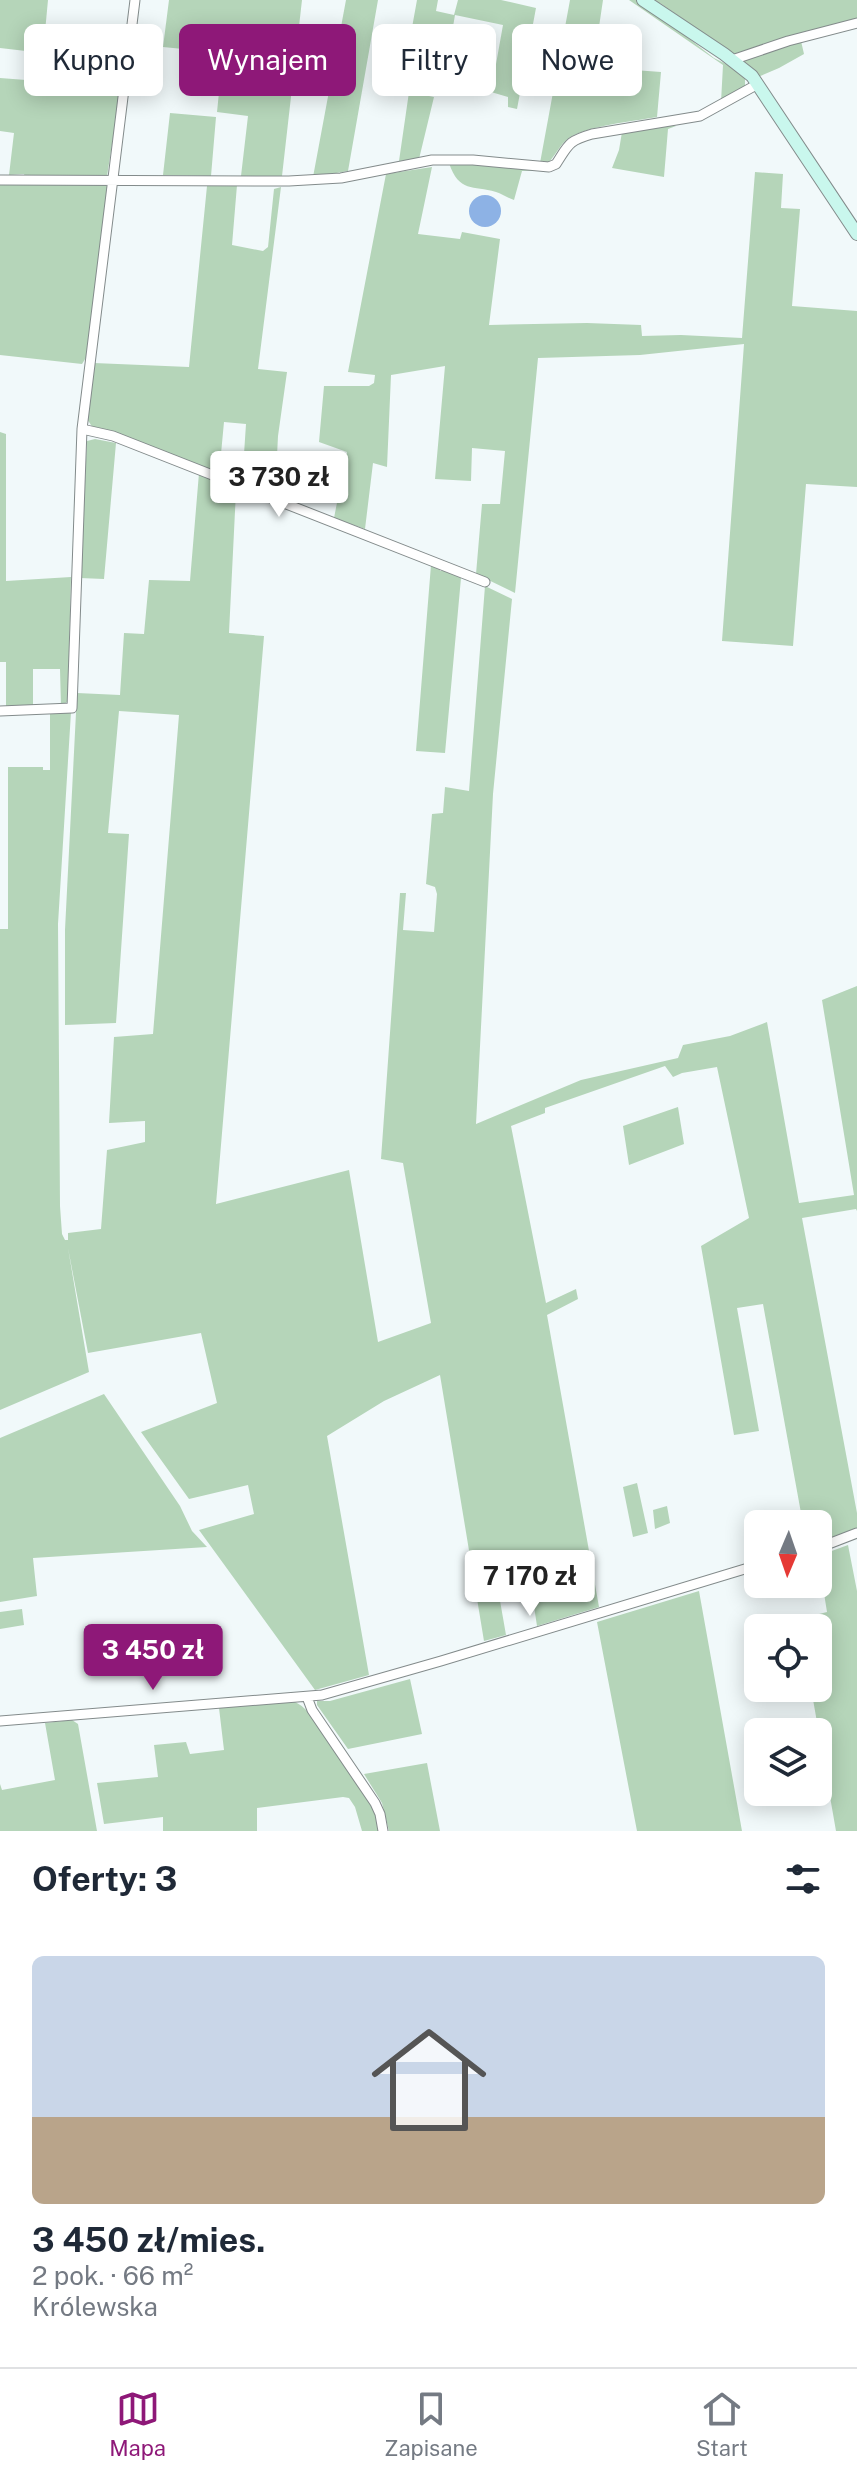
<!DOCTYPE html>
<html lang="pl">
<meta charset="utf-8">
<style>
:root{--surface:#fff;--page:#f2f2f3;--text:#1f2937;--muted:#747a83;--line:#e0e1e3;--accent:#8e1878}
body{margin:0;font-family:"Public Sans",sans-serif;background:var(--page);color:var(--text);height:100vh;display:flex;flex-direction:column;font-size:30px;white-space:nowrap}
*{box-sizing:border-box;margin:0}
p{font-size:26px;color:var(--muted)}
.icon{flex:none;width:44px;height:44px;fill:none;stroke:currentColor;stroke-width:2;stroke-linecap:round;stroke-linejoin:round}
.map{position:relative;height:1831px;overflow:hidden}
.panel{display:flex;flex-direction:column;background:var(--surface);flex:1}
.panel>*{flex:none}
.guide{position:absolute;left:24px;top:24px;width:810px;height:72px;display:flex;gap:16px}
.needle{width:52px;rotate:182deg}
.buttons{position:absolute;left:744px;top:1510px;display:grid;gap:16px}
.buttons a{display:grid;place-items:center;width:88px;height:88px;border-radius:12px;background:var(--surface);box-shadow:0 4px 20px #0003;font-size:40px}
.price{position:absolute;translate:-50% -68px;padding:0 18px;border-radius:8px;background:#fff;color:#222;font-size:26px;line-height:52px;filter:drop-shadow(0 2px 4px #0008)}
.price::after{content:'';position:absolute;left:50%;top:48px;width:24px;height:18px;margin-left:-12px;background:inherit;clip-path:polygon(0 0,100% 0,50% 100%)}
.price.selected{background:var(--accent);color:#fff}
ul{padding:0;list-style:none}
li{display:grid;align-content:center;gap:16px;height:424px;padding:0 32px}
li+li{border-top:2px solid var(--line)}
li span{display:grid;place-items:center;height:248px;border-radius:12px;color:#555}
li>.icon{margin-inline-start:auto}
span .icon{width:144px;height:144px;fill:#fffc;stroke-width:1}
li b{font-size:34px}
h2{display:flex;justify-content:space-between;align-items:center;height:96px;padding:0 32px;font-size:34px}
.pill{padding:0 28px;border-radius:12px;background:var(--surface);box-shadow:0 4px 20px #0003;font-size:28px;line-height:72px}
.pill.selected{background:var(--accent);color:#fff}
.menu{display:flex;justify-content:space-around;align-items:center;height:112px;border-top:2px solid var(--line);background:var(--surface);font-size:22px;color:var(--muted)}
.menu a{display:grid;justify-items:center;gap:4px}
.menu .selected{color:var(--accent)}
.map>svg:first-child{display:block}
</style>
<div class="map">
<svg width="857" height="1831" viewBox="0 0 857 1831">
<rect width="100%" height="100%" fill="#f1f9fa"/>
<!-- green -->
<path fill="#b5d5b9" d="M0,0H48L43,53L0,48Z
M169,0H302L282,176H241L248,116L217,112L223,53L163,47Z
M346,0H378L348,171L313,177Z
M417,0H438L436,11L454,15L458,0H501L536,8L517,109L508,107V97L491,92L503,25L455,15L447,62L407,55Z
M570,0H603L593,67L661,72L657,117C635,121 586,126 569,138C560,144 556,155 548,163H540Z
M629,0H636L681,30L683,34L714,58L732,67L745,78V87L721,102L723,65Z
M649,0H857V20L733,54L660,3H654Z
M801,41L804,54L779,68L758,77L742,63L745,59Z
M0,78L39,81L122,82L107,176L25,177L24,174L9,175L14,133L0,131Z
M409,92L434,97L419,159L399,161Z
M170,113L216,117L211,176L163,175Z
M672,125L676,126L668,129L664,177L612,168L619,150L622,132Z
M449,163L552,168L553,170L522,171L514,200C508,198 502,194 496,192C473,185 459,193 449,163Z
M432,167L418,234L460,239L462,232L500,239L489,325L587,323L641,325L642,336L681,335L742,338L755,172L783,174L781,208L800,209L792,306L857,311V487L806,484L793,646L722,641L744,344L640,355L538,358L515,593L476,574L482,504H500L505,451L472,448L471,481L435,479L445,366L391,375L387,467L373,463L365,529L334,518L347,452L319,442L324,386H369L374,383L375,375L348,372L386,174Z
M105,184L108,188L87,356L82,364L0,355V185Z
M237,185L232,245L263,251L268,247L274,189L281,187L258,369L287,372L278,436L275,496L242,484L246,424L224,422L219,475L93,428L87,419L94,363L189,367L207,186Z
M0,432L6,434V581L71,577L68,701L61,707L60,669H33V708H6V662H0Z
M95,439L116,443L104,579L80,578L87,441Z
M199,473L236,491L229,633L264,636L216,1204L349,1170L378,1342L431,1323L403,1163L381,1159L400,893H406L403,930L434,932L437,894L435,887L426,884L432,814L443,813L445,787L469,791L485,586L512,599L493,794L476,1124L581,1080L678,1058L683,1045L730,1036L767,1022L799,1203L854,1195L822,1000L857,986V1211L856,1209L802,1218L857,1513V1528L818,1542V1524H803L763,1304L737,1308L759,1431L734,1435L701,1246L749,1218L717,1067L682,1073L673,1077L665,1066L545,1108V1113L511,1126L546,1303L576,1289L578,1299L547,1315L599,1607L537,1626L530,1580L513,1583L514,1591L499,1595L506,1635L484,1641L440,1375L384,1401L327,1436L369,1675L315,1690L199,1530L254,1514L248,1485L189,1499L141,1432L217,1403L201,1333L88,1353L68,1248L89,1372L0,1410V929H8V767H43V770H50V714L71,712L58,924L60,1206L62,1234L65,1240H68V1233L101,1229L107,1150L145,1142V1121L109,1123L114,1037L153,1034L179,715L119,711L108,833L129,834L116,1023L65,1025V930L77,693L120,695L124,633L144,634L149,580L190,581Z
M431,565L440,568V571L445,570L461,578L445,753L416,751Z
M678,1107L684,1144L629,1165L623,1126Z
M104,1394L180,1506L192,1531L207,1547L33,1558L37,1596L0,1602V1438Z
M637,1483L648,1533L633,1537L623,1487Z
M667,1506L670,1523L655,1529L653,1510Z
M848,1545L857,1591V1831H836L811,1688H818V1628H800L799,1619L827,1612L818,1556Z
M699,1591L742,1831H637L597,1622Z
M22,1609L24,1625L0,1629V1612Z
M410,1679L422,1734L348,1749L317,1705V1701H330Z
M295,1702C317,1711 356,1780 371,1803L377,1817L379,1831H362L355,1807L349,1798L343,1797L257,1808V1831H163V1817L104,1824L97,1783L158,1777L154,1745L186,1742L190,1754L224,1750L219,1708Z
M72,1720L78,1724L97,1831H0V1784L2,1790L55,1780L45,1723Z
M427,1763L440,1831H389L382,1803L364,1774Z"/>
<!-- water -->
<path fill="#8db2e5" d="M469 211a16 16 0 1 1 32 0a16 16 0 1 1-32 0Z"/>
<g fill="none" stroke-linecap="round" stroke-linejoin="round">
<!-- street casing -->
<g stroke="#838b8b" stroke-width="11">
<path id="street" d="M732,60L788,41L857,23
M0,180L289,181L341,178L432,160H473L549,167L556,164C569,144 568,141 592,134L700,116L758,84
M82,429L113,436L485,582
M0,711L72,708L82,429L135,0
M818,1548L857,1533
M307,1697L312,1710L375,1803L380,1814L383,1831
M0,1721L322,1695L441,1661L758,1565"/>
</g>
<!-- secondary casing -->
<g stroke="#838b8b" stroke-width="14">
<path id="secondary" d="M643,0L724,54L752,76L857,234"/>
</g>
<!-- street -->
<use href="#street" stroke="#fff" stroke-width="9"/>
<!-- secondary -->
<use href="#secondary" stroke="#c9f7ed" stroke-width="12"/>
</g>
</svg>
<div class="buttons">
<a><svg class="needle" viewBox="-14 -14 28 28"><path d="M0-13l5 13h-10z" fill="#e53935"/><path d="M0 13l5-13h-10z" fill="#747a83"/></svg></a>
<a><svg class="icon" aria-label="locate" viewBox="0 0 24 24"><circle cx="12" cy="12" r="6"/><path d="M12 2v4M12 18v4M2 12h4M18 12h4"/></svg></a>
<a><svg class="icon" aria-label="layers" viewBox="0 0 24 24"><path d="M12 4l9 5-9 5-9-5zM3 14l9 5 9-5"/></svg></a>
</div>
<b class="price" style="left:279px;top:519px">3 730 zł</b>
<b class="price" style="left:530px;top:1618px">7 170 zł</b>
<b class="price selected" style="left:153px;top:1692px">3 450 zł</b>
<div class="guide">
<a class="pill">Kupno</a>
<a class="pill selected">Wynajem</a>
<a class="pill">Filtry</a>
<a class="pill">Nowe</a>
</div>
</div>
<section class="panel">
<h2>Oferty: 3<svg class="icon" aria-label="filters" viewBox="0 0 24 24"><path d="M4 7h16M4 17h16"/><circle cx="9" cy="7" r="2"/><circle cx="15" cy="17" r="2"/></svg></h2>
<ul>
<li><span style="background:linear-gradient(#c9d6e8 65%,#b9a48a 0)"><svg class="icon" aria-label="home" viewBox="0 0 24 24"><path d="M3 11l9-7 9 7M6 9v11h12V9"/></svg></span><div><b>3 450 zł/mies.</b><p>2 pok. · 66 m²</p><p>Królewska</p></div></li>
</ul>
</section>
<nav class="menu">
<a class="selected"><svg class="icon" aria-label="map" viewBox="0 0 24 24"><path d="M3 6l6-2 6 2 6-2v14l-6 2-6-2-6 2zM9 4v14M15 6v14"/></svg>Mapa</a>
<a><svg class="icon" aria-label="saved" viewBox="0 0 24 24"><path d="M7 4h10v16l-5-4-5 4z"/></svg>Zapisane</a>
<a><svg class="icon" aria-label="home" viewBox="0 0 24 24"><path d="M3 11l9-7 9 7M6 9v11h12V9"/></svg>Start</a>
</nav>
